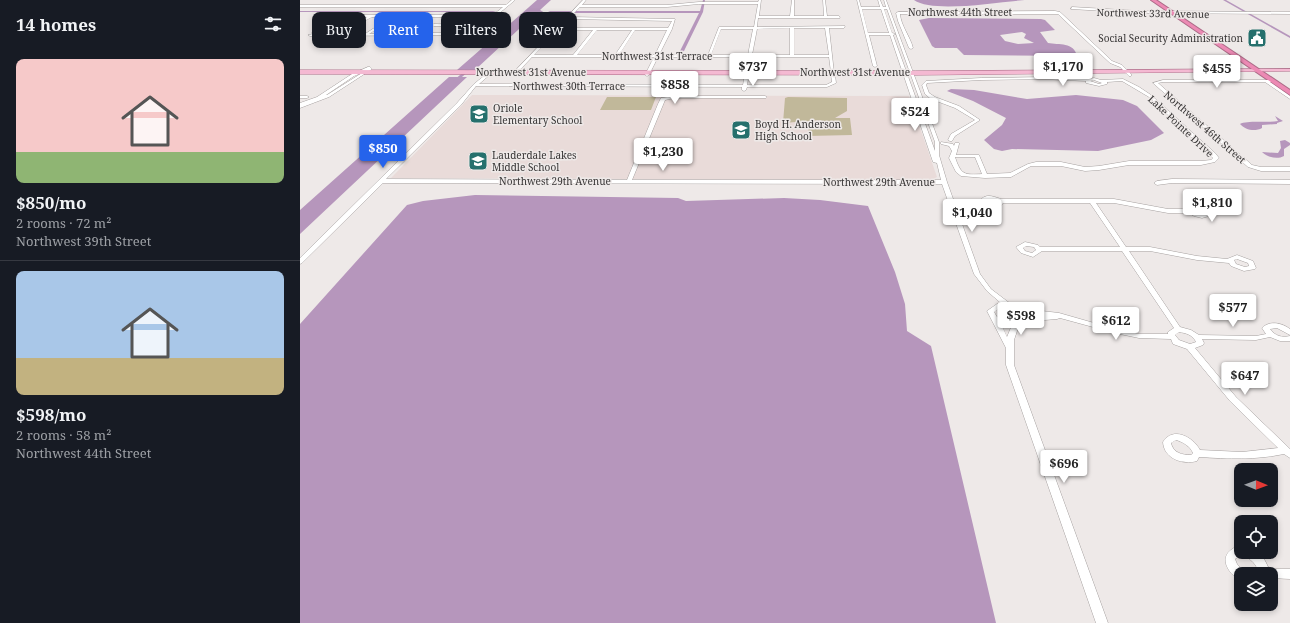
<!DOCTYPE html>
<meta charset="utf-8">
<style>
:root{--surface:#171b24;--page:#20242c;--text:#f1f3f6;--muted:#9ea1a6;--line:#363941;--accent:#2563eb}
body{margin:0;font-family:"Noto Serif",serif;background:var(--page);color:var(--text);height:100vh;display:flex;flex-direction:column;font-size:15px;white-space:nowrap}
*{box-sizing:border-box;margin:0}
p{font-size:13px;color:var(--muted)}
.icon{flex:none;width:22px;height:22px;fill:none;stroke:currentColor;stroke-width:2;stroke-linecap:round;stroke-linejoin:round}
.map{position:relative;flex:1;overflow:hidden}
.details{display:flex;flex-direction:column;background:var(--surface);width:300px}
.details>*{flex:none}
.banner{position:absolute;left:12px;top:12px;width:380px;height:36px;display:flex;gap:8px}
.needle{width:26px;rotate:91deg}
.buttons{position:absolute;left:934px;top:463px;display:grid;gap:8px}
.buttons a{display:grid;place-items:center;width:44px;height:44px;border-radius:8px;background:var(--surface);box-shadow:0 2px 6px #0003;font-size:20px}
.price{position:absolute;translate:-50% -34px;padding:0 9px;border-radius:4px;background:#fff;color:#222;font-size:13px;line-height:26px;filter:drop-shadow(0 1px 2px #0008)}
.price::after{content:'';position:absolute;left:50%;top:24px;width:12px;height:9px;margin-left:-6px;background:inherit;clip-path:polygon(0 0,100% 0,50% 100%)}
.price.on{background:var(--accent);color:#fff}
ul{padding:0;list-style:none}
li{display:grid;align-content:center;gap:8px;height:212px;padding:0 16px}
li+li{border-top:1px solid var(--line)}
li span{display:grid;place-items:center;height:124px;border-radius:8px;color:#555}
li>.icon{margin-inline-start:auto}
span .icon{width:72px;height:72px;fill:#fffc;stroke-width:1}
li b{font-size:17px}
h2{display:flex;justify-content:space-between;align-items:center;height:48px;padding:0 16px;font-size:17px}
.tag{padding:0 14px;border-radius:8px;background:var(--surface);box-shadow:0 2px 6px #0003;font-size:14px;line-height:36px}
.tag.on{background:var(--accent);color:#fff}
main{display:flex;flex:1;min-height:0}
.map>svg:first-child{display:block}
</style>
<main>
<section class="details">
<h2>14 homes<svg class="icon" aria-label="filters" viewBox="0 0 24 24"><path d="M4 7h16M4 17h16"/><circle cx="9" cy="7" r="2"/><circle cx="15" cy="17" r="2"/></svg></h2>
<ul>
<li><span style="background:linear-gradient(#f6c9c9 75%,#8fb573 0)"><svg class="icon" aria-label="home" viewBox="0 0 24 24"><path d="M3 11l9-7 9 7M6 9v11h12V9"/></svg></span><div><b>$850/mo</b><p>2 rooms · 72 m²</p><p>Northwest 39th Street</p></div></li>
<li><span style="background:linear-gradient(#a9c7e8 70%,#c2b280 0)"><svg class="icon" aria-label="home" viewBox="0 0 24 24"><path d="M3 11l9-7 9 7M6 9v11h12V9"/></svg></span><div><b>$598/mo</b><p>2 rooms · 58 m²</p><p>Northwest 44th Street</p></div></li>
</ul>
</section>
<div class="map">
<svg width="990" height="623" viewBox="0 0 990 623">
<rect width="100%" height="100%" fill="#eee9e8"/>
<!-- built -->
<path fill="#e9dbd9" d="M172,95L609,96L637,177L631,180L91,178Z"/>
<!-- green -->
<path fill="#c1b89a" d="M307,97H356L351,110H300Z
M488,97L547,98V111L535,118H550L552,135L507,136L509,128L522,120L483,123L485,98Z"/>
<!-- water -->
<path fill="#b696bc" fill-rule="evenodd" d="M237,0H251L240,10L245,13L237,14L233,16L175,70H157Z
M614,0H727C702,1 634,14 614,0Z
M0,11H197L193,12H0Z
M629,18L741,19L745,20L755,30L740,32L748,43C759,45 774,42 777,56L664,55L657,48H635L632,46L619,20ZM722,32L726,34L724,38L734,43L718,44L705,41L700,35Z
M149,77H167L0,234V210Z
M651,89L674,90L727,99L776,95L823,100L837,106L864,133L851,140L798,151L712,149L702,151L694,149L684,140L702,125L706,118L673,101L647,91Z
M975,116L983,121L977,123V124L962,125V128C955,132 945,130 940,124C947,120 967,123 978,121Z
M985,140L990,143V145L984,149V156C977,160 967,157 962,152L978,153L981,148L980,141Z
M175,195L378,198L386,201L484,198L520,200L568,206L595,272L605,304L607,331L631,346L696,623H0V324L107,205L123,201Z"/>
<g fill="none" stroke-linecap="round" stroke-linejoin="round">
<!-- canal -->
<path fill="#b696bc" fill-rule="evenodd" d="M403,0H405L403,12L384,51L382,52L380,51L399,13H250L248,12L250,11H400Z
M923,0H926L990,36V38Z
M174,63L177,64L155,83H153V81Z"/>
<!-- minor casing -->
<g stroke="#a6a1a0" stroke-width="1">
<path id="minor" d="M212,0H215L196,16H198V18L176,35L10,36L8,35L13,34L12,32L44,15H193L203,7H0V5H206ZM45,17H67L38,32V34H13ZM72,17H91L65,34H40ZM96,17H116L91,33L69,34ZM121,17H195L185,25L134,24L132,25L134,26L183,27L175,33H95Z
M283,0H286L282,5H367L399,2H458L459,0H461L459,16H490L492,0H494V16H524L523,0H525L527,16H539L540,18H458L457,27L545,26L544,28H529L534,73L531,72L529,57H452L447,85H526L532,82L531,75L533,74L535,75L536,83L527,87H447L446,90L444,91L442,90V87L176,86L161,105L86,179L327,180L358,104L361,98L374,96H465L467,97L466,98H374L365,100L332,180H641L637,163L633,162L590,35H569L577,66L575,67L573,66L557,0H559L561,7H580L578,0H580L583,7H586L584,0H586L639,142V155L647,182L680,274L691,289L716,308L759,313L815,329L839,334H868V332L874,328L822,251H742L733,257L721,253L716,247L725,242L738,245L740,247H820L790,203H703C698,212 685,208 679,202C685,193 692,196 701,199H814L868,209H886L888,206C899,204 906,205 913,214L909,216L902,218L894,216L889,213H868L814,203H796L826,247H850L897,256L927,259L937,255L953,261L956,268L955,269L944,271L931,266L929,263L897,260L850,251H829L880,327L891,330L899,335L956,336L966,334L962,328C970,320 982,323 990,329V335L977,328L970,329C975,336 982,338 990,336V341H980L970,337L956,340L902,339L904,343L903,345L895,348L936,397L990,449V458L984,454C956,460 928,459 899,457L897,461C883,465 864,459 863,442C873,426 893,437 900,450L942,452L978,448L930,401L887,349L873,344L871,339L839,338L815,333L760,318L757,319L720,322L714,340V365L808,623H796L706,365V348L687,311L697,304H702L687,291L674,274L642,184L83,183L2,263L0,264V258L157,103L174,84L190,71L193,72L179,84L443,85L448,57H358L349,75L347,76L345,75L354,57H232L217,73H215V71ZM399,4H458L454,27H419L408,55H359L372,29L375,19L270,17L280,7H367ZM562,9H581L589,33H568ZM584,9H587L635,142V151L593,35L596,34L592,33ZM269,19L372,21L368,28H260ZM490,28V55H452L457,29ZM494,28H525L529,55H494ZM421,29H453L448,55H411ZM258,30H293L273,55H234ZM297,30H332L315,55H277ZM335,30H367L355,55H319ZM687,200H692L697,202V203L691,205L685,202ZM892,208C898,207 903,209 907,213L900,214L892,210ZM726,246L734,247L736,250L732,253L725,251L723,248ZM937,259L948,263L949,266L945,267L936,264L934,260ZM700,308C708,309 714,311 715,319L708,321L697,317L694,312ZM720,313L744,315L722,317ZM701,324L708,326L712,325L707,337ZM879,332C886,333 893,335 896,342L890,344L879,340L875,335ZM876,440C883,442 890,446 893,453L891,455C882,455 873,453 871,443Z
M772,7L840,11L990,12V14L840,13L771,9Z
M755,11L760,12L812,61L822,65L831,74V76H829L820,67L810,63L758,14H600C601,26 610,36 613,48L611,49L609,48L598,21L596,13L598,12Z
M68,67H70L72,69L29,97L0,108V105H1H0V103L17,97L52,74ZM62,73L27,95H26L54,76Z
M748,77L789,79L794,78L801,80L823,79L839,87L851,95L915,153L919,158L915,162L901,165H829L799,170L785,171L761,166H731L711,177L685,178L661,176L656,172L649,158L652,151L649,146L641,144V142L653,144L654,146L655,143H659V144L656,155H679L687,174L710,173L728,164L736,162H761L785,167L799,166L829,161H901L911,160L913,158L849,97L822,81L807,82V84L799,86L786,83V81L742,79L681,80L627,83L626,85L629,93L635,97L659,106L680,120L655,136L652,141H650L648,140L651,134L675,120L655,108L631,99L625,94L622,85L626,81L681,78ZM794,80L802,83L799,84L790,81ZM655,157H675L682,174C664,175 661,175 655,157Z
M863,80H974V82H970L990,96V99L965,82H863L858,83L952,165L961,167H990V171H961L948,167L853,83Z
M0,96H7L9,97L7,98H0Z
M872,179L990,180V184L872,183L857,185L854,183L857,181Z
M936,547H941V552C956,552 962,552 968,567L975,569H990V579L971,578V574H959C958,564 945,551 935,559L937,564L946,574H941V580C927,574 917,555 936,547Z"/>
</g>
<!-- major casing -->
<g stroke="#ad6c88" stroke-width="1">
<path id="major" d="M990,69V71L615,75L0,74V70L615,71Z"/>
</g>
<!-- highway casing -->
<g stroke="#ad6c88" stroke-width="2">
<path id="highway" d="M851,0H856L990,90V95Z"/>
</g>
<!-- minor -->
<use href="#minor" fill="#fff" fill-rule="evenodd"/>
<!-- major -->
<use href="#major" fill="#f4b9d2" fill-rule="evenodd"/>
<!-- highway -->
<use href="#highway" fill="#ec8ab4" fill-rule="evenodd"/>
</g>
<!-- icons -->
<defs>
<g id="civic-square" transform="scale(1)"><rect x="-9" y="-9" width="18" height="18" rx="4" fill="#25706d" stroke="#eee9e8"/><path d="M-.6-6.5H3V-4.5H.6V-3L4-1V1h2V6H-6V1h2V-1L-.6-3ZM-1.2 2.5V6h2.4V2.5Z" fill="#fff"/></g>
<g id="school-square" transform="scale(1)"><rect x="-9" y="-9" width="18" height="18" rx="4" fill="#25706d" stroke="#eee9e8"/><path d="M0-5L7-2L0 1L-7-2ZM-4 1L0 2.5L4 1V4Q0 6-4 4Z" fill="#fff"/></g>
</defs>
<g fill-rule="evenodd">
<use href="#civic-square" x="957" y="38"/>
<use href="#school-square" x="179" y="114"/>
<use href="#school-square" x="441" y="130"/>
<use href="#school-square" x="178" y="161"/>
</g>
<g text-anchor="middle" stroke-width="3" stroke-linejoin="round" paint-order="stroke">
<!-- far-street labels -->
<g font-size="10" fill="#373535" stroke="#eee9e8">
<text x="660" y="16">Northwest 44th Street</text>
<text transform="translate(853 13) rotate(1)" y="4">Northwest 33rd Avenue</text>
<text x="357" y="60">Northwest 31st Terrace</text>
<text x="231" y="76">Northwest 31st Avenue</text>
<text x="555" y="76">Northwest 31st Avenue</text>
<text x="269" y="90">Northwest 30th Terrace</text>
<text transform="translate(881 126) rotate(43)" y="4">Lake Pointe Drive</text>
<text transform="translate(905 127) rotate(41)" y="4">Northwest 46th Street</text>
<text x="255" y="185">Northwest 29th Avenue</text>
<text x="579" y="186">Northwest 29th Avenue</text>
</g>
<!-- far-poi labels -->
<g font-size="10" fill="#373535" stroke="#eee9e8" text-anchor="start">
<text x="943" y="42" text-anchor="end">Social Security Administration</text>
<text x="193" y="112">Oriole<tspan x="193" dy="12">Elementary School</tspan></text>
<text x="455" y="128">Boyd H. Anderson<tspan x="455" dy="12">High School</tspan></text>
<text x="192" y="159">Lauderdale Lakes<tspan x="192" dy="12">Middle School</tspan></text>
</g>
</g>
</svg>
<div class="buttons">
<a><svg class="needle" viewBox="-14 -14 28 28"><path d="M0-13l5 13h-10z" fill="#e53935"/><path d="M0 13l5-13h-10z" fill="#9ea1a6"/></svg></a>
<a><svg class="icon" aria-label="locate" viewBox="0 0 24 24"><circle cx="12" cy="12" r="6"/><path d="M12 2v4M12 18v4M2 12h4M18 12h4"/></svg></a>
<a><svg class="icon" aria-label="layers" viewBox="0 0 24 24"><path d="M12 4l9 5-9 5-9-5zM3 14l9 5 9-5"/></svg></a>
</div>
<b class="price" style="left:453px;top:87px">$737</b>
<b class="price" style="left:763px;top:87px">$1,170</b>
<b class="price" style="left:917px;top:89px">$455</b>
<b class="price" style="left:375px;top:105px">$858</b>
<b class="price" style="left:615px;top:132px">$524</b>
<b class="price on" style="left:83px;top:169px">$850</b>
<b class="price" style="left:363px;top:172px">$1,230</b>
<b class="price" style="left:912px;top:223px">$1,810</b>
<b class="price" style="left:672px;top:233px">$1,040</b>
<b class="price" style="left:933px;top:328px">$577</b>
<b class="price" style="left:721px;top:336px">$598</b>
<b class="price" style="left:816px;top:341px">$612</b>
<b class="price" style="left:945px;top:396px">$647</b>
<b class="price" style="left:764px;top:484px">$696</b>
<div class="banner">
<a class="tag">Buy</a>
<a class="tag on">Rent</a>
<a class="tag">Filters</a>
<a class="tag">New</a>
</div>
</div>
</main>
